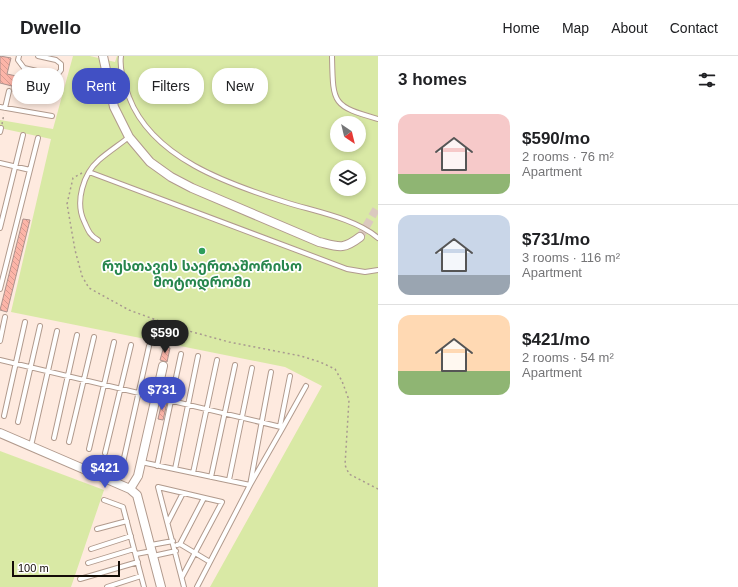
<!DOCTYPE html>
<meta charset="utf-8">
<style>
:root{--surface:#fff;--page:#f2f2f2;--text:#202124;--muted:#757577;--line:#e0e0e0;--accent:#4150c4}
body{margin:0;font-family:Arial,"Noto Sans Georgian",sans-serif;background:var(--page);color:var(--text);height:100vh;display:flex;flex-direction:column;font-size:15px;white-space:nowrap}
*{box-sizing:border-box;margin:0}
p{font-size:13px;color:var(--muted)}
.icon{flex:none;width:22px;height:22px;fill:none;stroke:currentColor;stroke-width:2;stroke-linecap:round;stroke-linejoin:round}
.map{position:relative;flex:1;overflow:hidden}
.sheet{display:flex;flex-direction:column;background:var(--surface);width:360px}
.sheet>*{flex:none}
.banner{position:absolute;left:12px;top:12px;width:306px;height:36px;display:flex;gap:8px}
.needle{width:26px;rotate:145deg}
.controls{position:absolute;left:330px;top:60px;display:grid;gap:8px}
.controls a{display:grid;place-items:center;width:36px;height:36px;border-radius:50%;background:var(--surface);box-shadow:0 2px 6px #0003;font-size:20px}
.scale{position:absolute;left:12px;bottom:10px;width:108px;box-sizing:border-box;padding-left:4px;border:2px solid #140c07;border-top:0;font-size:11px;line-height:14px;white-space:nowrap;color:#140c07;-webkit-text-stroke:3px #fff;paint-order:stroke}
.price{position:absolute;translate:-50% -34px;padding:0 9px;border-radius:14px;background:var(--accent);color:#fff;font-size:13px;line-height:26px;filter:drop-shadow(0 1px 2px #0008)}
.price::after{content:'';position:absolute;left:50%;top:24px;width:12px;height:9px;margin-left:-6px;background:inherit;clip-path:polygon(0 0,100% 0,50% 100%)}
.price.current{background:#222;color:#fff}
ul{padding:0;list-style:none}
li{display:flex;align-items:center;gap:12px;height:100px;padding:0 20px}
li+li{border-top:1px solid var(--line)}
li span{display:grid;place-items:center;flex:none;width:112px;height:80px;border-radius:12px;color:#555}
li>.icon{margin-inline-start:auto}
span .icon{width:48px;height:48px;fill:#fffc;stroke-width:1}
li b{font-size:17px}
h2{display:flex;justify-content:space-between;align-items:center;height:48px;padding:0 20px;font-size:17px}
.pill{padding:0 14px;border-radius:16px;background:var(--surface);box-shadow:0 2px 6px #0003;font-size:14px;line-height:36px}
.pill.current{background:var(--accent);color:#fff}
header{display:flex;align-items:center;gap:24px;box-sizing:border-box;height:56px;padding:0 20px;background:var(--surface);border-bottom:1px solid var(--line)}
header strong{font-size:19px}
nav{display:flex;gap:22px;margin-inline-start:auto;font-size:14px}
main{display:flex;flex:1;min-height:0}
.map>svg:first-child{display:block}
</style>
<header>
<strong>Dwello</strong>
<nav><a>Home</a><a>Map</a><a>About</a><a>Contact</a></nav>
</header>
<main>
<div class="map">
<svg width="378" height="531" viewBox="0 0 378 531">
<defs>
<pattern id="building-back-hatch" width="6" height="6" patternUnits="userSpaceOnUse"><rect width="6" height="6" fill="#fcb5a8"/><path d="M-1 5l2 2M0 0l6 6M5-1l2 2" fill="none" stroke="#d79a8f"/></pattern>
</defs>
<rect width="100%" height="100%" fill="#feeadf"/>
<!-- grass -->
<path fill="#d9e9a5" fill-rule="evenodd" d="M73,0H90L115,6L117,0H378V531H210L322,330L285,311L11,256L51,83L0,72V64L53,73ZM337,67H359V89H337ZM337,111H359V133H337Z
M0,395L104,434L71,531H0Z"/>
<!-- building -->
<path fill="url(#building-back-hatch)" stroke="#ac928d" d="M0,0L11,2L7,18L58,29L57,35L60,36L58,43L56,42L55,45L12,35V30L0,27Z
M23,163L30,164L7,256L0,254Z
M164,290L170,292L167,306L160,304Z
M162,346L167,347L163,364L158,363Z"/>
<g fill="none" stroke-linecap="round" stroke-linejoin="round">
<!-- minor-tunnel -->
<path stroke="#dbc9bf" stroke-width="8" stroke-dasharray="8 4" stroke-linecap="butt" d="M360,181L378,150"/>
<!-- service casing -->
<g stroke="#b19a8d" stroke-width="6">
<path id="service" d="M19,0L18,4L24,12L54,19L58,18L61,14V8L56,4L38,0
M121,0C119,13 125,29 129,41C152,102 228,128 285,146C313,155 355,162 378,182
M332,0C333,48 332,50 378,63
M0,51L52,60
M5,52L9,35
M0,76L1,72
M0,107L30,114
M89,116L347,213L365,216L378,214
M0,172L23,79
M98,184C90,180 88,174 84,165C75,146 83,118 99,104C108,96 119,89 129,81
M0,233L38,82
M0,285L5,261
M0,304L281,371L282,373L250,429L197,531
M4,360L25,266
M18,366L40,270
M280,370L290,320
M282,373L306,330
M54,382L77,279
M69,386L94,281
M31,390L57,275
M89,393L114,286
M105,397L131,289
M141,406L250,429L271,316
M157,410L181,298
M175,413L198,300
M193,417L217,304
M211,421L235,309
M229,424L252,312
M113,425L122,411L149,290
M104,444L123,451L144,531
M168,466L183,437
M97,473L127,465
M180,488L204,442
M151,489L173,485
M177,489L180,488L210,506
M91,493L131,480
M136,498L152,495
M153,500L176,495
M88,507L134,493
M182,521L222,446L158,431L184,531
M80,523L138,506
M107,531L141,520"/>
</g>
<!-- minor casing -->
<g stroke="#b19a8d" stroke-width="10">
<path id="minor" d="M103,0L114,51L129,81L150,106L171,121L192,132L319,186C339,191 343,194 360,181
M0,377L130,433L137,439L161,531
M130,433L138,420L163,310"/>
</g>
<!-- path -->
<path stroke="#a89990" stroke-width="1.5" stroke-dasharray="2 3" stroke-linecap="butt" d="M2,68L4,58
M82,117L73,122L67,148L75,194L82,220L89,232L129,254L178,272L229,286L301,300L320,306L335,313L342,325L349,344L345,409L349,418L378,433"/>
<!-- service -->
<use href="#service" stroke="#fff" stroke-width="4"/>
<!-- minor -->
<use href="#minor" stroke="#fff" stroke-width="8"/>
</g>
<!-- markers -->
<circle fill="#2e9e5b" stroke="#fff" stroke-width="1.5" cx="202" cy="195" r="4"/>
<g text-anchor="middle" stroke-width="3.5" stroke-linejoin="round" paint-order="stroke">
<!-- leisure labels -->
<g font-size="14" font-weight="bold" fill="#27864d" stroke="#fff">
<text x="202" y="215">რუსთავის საერთაშორისო<tspan x="202" dy="16">მოტოდრომი</tspan></text>
</g>
</g>
</svg>
<div class="controls">
<a><svg class="needle" viewBox="-14 -14 28 28"><path d="M0-13l5 13h-10z" fill="#e53935"/><path d="M0 13l5-13h-10z" fill="#757577"/></svg></a>
<a><svg class="icon" aria-label="layers" viewBox="0 0 24 24"><path d="M12 4l9 5-9 5-9-5zM3 14l9 5 9-5"/></svg></a>
</div>
<div class="scale">100 m</div>
<b class="price current" style="left:165px;top:298px">$590</b>
<b class="price" style="left:162px;top:355px">$731</b>
<b class="price" style="left:105px;top:433px">$421</b>
<div class="banner">
<a class="pill">Buy</a>
<a class="pill current">Rent</a>
<a class="pill">Filters</a>
<a class="pill">New</a>
</div>
</div>
<section class="sheet">
<h2>3 homes<svg class="icon" aria-label="filters" viewBox="0 0 24 24"><path d="M4 7h16M4 17h16"/><circle cx="9" cy="7" r="2"/><circle cx="15" cy="17" r="2"/></svg></h2>
<ul>
<li><span style="background:linear-gradient(#f6c9c9 75%,#8fb573 0)"><svg class="icon" aria-label="home" viewBox="0 0 24 24"><path d="M3 11l9-7 9 7M6 9v11h12V9"/></svg></span><div><b>$590/mo</b><p>2 rooms · 76 m²</p><p>Apartment</p></div></li>
<li><span style="background:linear-gradient(#c9d6e8 75%,#9aa5b1 0)"><svg class="icon" aria-label="home" viewBox="0 0 24 24"><path d="M3 11l9-7 9 7M6 9v11h12V9"/></svg></span><div><b>$731/mo</b><p>3 rooms · 116 m²</p><p>Apartment</p></div></li>
<li><span style="background:linear-gradient(#ffd9b3 70%,#8fb573 0)"><svg class="icon" aria-label="home" viewBox="0 0 24 24"><path d="M3 11l9-7 9 7M6 9v11h12V9"/></svg></span><div><b>$421/mo</b><p>2 rooms · 54 m²</p><p>Apartment</p></div></li>
</ul>
</section>
</main>
